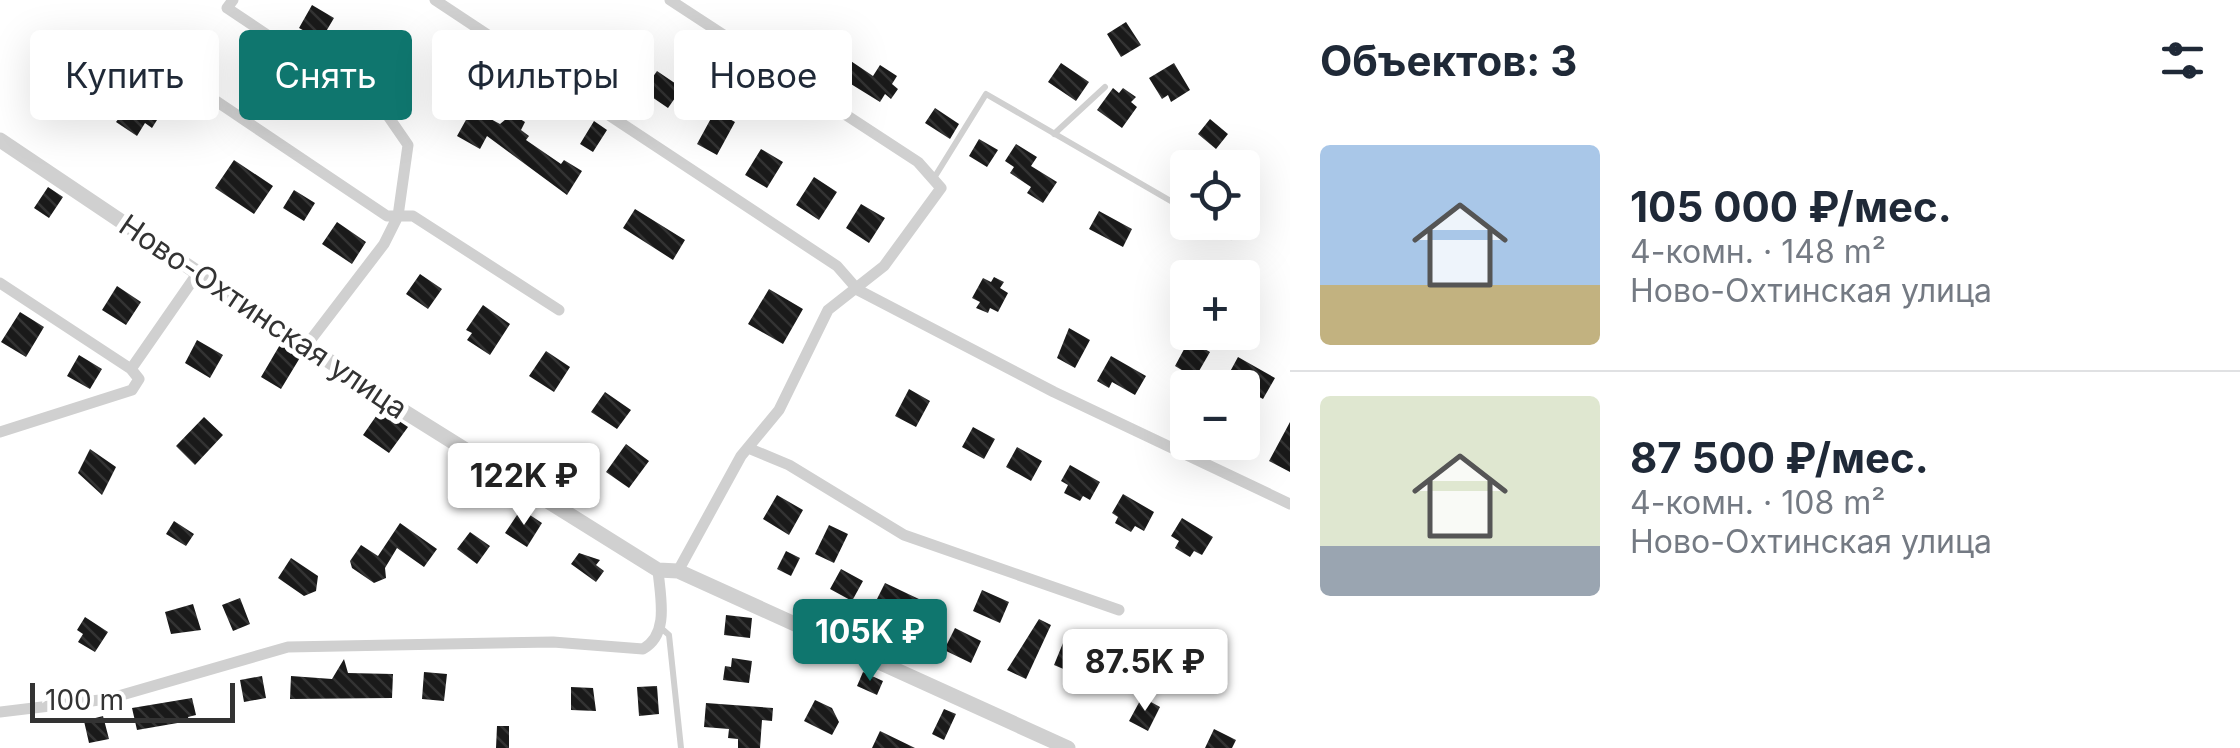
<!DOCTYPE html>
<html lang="ru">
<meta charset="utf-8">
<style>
:root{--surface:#fff;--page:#f6f6f7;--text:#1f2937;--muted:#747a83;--line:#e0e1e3;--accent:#0f766e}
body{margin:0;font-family:Inter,sans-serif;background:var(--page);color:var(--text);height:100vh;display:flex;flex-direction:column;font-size:38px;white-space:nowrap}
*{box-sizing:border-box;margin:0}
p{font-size:32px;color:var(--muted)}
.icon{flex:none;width:55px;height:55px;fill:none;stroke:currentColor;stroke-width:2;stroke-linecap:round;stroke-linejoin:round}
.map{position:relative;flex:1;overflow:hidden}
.side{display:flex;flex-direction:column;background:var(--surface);width:950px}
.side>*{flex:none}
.top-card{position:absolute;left:30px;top:30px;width:950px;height:90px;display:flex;gap:20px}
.fabs{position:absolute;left:1170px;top:150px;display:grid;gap:20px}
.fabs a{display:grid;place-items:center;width:90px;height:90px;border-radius:10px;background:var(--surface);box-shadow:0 10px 40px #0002;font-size:50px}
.scale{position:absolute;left:30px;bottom:25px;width:205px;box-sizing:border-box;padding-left:10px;border:5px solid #333;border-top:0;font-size:28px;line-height:35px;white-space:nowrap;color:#333;-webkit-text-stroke:8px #fff;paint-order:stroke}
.price{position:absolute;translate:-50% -85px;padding:0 22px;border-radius:10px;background:#fff;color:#222;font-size:32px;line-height:65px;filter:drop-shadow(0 2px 5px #0008)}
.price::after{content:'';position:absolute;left:50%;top:60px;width:30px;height:22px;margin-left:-15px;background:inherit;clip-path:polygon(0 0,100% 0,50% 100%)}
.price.current{background:var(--accent);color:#fff}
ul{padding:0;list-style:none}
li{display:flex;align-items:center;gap:30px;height:250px;padding:0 30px}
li+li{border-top:2px solid var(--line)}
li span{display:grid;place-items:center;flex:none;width:280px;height:200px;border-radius:10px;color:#555}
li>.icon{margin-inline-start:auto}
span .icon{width:120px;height:120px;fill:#fffc;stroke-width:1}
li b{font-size:42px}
h2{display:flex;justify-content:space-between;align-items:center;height:120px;padding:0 30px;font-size:42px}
.chip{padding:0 35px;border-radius:10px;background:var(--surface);box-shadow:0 10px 40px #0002;font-size:35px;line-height:90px}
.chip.current{background:var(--accent);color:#fff}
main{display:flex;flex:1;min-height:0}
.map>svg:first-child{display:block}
</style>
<main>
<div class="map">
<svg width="1290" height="748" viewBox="0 0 1290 748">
<defs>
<pattern id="building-back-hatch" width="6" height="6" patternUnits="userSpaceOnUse" patternTransform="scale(2.5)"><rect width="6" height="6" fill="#1a1a1a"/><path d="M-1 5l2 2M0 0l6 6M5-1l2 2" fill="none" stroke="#333"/></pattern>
</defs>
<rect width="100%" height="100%" fill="#fff"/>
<!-- building -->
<path fill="url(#building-back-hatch)" d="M312,5L334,18L321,40L299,28Z
M1126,22L1141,45L1121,57L1107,34Z
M594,39L613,51L599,72L581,60Z
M379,40L392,49L379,69L366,61Z
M836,51L873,76L880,65L897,76L892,84L898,89L891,99L885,94L880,102L825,68Z
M1061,63L1089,82L1076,101L1048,82Z
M1174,63L1190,90L1171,102L1168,95L1162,99L1149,78Z
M657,71L682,88L668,108L643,91Z
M1113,88L1119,93L1123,88L1136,97L1131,102L1137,107L1122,128L1097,110Z
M154,96L157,120L152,128L145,123L137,136L116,122L125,110L119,106L124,100Z
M935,108L959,124L950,139L925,123Z
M472,109L500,124L512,114L525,122L521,130L529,136L526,140L561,164L564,160L582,171L567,195L487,136L480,149L457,136Z
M715,111L735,122L717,155L697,144Z
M1210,119L1228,134L1216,149L1198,134Z
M594,121L607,130L593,152L580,144Z
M979,139L998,150L987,167L969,156Z
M1016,144L1037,157L1031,166L1057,182L1043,203L1027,193L1031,187L1010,173L1014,167L1005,161Z
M761,149L783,162L767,188L745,175Z
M234,160L273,186L254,214L215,188Z
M814,177L837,192L819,220L796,205Z
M48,187L63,197L49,218L34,208Z
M294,190L315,203L304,221L283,208Z
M861,204L885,218L869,243L846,228Z
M635,209L685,240L673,260L623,228Z
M1099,211L1132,229L1123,247L1089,229Z
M337,222L366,242L352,264L322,244Z
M420,274L442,289L428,309L406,294Z
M994,277L1004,282L1000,288L1008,293L998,312L990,308L988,313L976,308L980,302L972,298L983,278L991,282Z
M117,286L141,302L126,325L102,310Z
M769,289L803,309L783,344L748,324Z
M483,305L510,324L490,355L467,340L472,333L466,330Z
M20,312L44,327L26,357L1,342Z
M1069,328L1090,340L1075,368L1057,358Z
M197,340L223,355L210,378L185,363Z
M1189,340L1210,352L1195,378L1175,366Z
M281,343L301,356L281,389L261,377Z
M546,351L570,367L554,392L529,376Z
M79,355L102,369L90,389L67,376Z
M1111,356L1146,376L1135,395L1112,382L1109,388L1097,381Z
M1238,357L1275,378L1263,399L1226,379Z
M909,389L930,401L916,427L895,416Z
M605,392L631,410L617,429L591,412Z
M381,409L408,427L389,453L363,435Z
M204,417L223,435L195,465L176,446Z
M1290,422V472L1269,461Z
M973,427L995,439L984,459L962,447Z
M626,444L649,461L629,488L606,472Z
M1017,447L1042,461L1031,481L1006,467Z
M90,449L116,467L102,495L78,473Z
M1070,465L1100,482L1090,500L1083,496L1080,501L1064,493L1068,485L1061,481Z
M1123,494L1154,512L1144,531L1135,526L1131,532L1115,523L1118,517L1112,513Z
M777,495L803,510L789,535L763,519Z
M521,509L542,523L527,547L505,533Z
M1182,518L1213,537L1202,555L1194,551L1190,557L1175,548L1179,541L1171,536Z
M174,521L194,534L186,546L166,534Z
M400,523L437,549L424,567L397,548L385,568L386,578L374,583L352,568L350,561L361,545L378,556Z
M829,525L848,534L834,563L815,554Z
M470,532L490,546L477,564L457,549Z
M786,551L800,558L791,576L777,569Z
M579,553L600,560L596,565L604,571L596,582L571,564Z
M291,558L318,576L316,591L304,596L278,578Z
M841,569L863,581L852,601L830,589Z
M885,583L921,600L909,624L873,607Z
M982,590L1009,602L1000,623L973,611Z
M240,598L250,624L233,631L222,605Z
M193,604L201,630L171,634L165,612Z
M726,615L752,618L750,638L724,635Z
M85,617L108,632L95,652L78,642L83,634L77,630Z
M1039,619L1051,625L1026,679L1007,670Z
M955,628L981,641L971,663L944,650Z
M1063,643L1089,654L1080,676L1054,665Z
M732,658L752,661L749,683L723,680L725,666L731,667Z
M344,659L348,673L393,674L392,698L290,699L291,676L332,679Z
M424,672L447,674L444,701L422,699Z
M863,672L883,681L877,695L857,686Z
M262,676L266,698L244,702L240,680Z
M657,686L659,714L639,716L637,687Z
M571,687L593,688L596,711L571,710Z
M1142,697L1160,707L1148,731L1129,721Z
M192,698L196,715L188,717L189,721L137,730L132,708Z
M815,700L832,708L839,722L832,735L804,721Z
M706,703L773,708L772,721L762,720L760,748H738V739L728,738L729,729L704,727Z
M944,709L956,714L944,740L932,734Z
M103,716L109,739L89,743L84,721Z
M497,726H509V748H496Z
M1214,729L1236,740L1232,748H1205Z
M880,731L915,748H872Z"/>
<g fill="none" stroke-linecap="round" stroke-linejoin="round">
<!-- service -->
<path stroke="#d0d0d0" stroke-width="6" d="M1054,134L1105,87
M934,178L986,94L1188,211
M1206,222L1231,237
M661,628L669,635L681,748"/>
<!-- minor -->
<path stroke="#d0d0d0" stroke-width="11" d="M233,0L227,8L388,116L408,145L398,216L384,244L306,346
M435,0L837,266L858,290L1054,392L1290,504
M670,0L918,162L941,188L884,266L828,310L779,410L741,456L678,571
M170,70L387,216H413L559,310
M0,283L131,369
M0,432L132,390L139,379L131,369L197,274
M748,448L789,465L904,535L1119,610
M0,712L108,699L288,647L553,642L643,649C670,634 660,596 658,570"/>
<!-- tertiary -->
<path stroke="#d0d0d0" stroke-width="15" d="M0,140L405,412L658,570L678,571L1068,748"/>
</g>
<g text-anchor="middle" stroke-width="10" stroke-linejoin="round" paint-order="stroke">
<!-- street labels -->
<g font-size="30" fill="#333" stroke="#fff">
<text transform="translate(263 317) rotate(34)" y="10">Ново-Охтинская улица</text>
</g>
</g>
</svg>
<div class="fabs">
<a><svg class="icon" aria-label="locate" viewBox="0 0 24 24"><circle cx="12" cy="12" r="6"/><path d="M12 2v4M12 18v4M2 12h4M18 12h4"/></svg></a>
<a>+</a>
<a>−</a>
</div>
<div class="scale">100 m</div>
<b class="price" style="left:524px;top:528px">122K ₽</b>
<b class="price current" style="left:870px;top:684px">105K ₽</b>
<b class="price" style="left:1145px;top:714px">87.5K ₽</b>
<div class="top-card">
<a class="chip">Купить</a>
<a class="chip current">Снять</a>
<a class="chip">Фильтры</a>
<a class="chip">Новое</a>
</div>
</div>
<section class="side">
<h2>Объектов: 3<svg class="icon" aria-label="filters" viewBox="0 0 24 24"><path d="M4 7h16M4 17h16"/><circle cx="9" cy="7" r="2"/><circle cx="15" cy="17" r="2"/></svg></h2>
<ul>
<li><span style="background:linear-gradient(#a9c7e8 70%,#c2b280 0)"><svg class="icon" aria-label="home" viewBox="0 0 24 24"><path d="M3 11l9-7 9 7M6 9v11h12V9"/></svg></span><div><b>105 000 ₽/мес.</b><p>4-комн. · 148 m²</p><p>Ново-Охтинская улица</p></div></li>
<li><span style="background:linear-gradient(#dfe7d0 75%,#9aa5b1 0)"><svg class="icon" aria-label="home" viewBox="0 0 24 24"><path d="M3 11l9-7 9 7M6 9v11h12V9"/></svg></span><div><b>87 500 ₽/мес.</b><p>4-комн. · 108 m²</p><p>Ново-Охтинская улица</p></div></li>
</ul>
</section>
</main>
